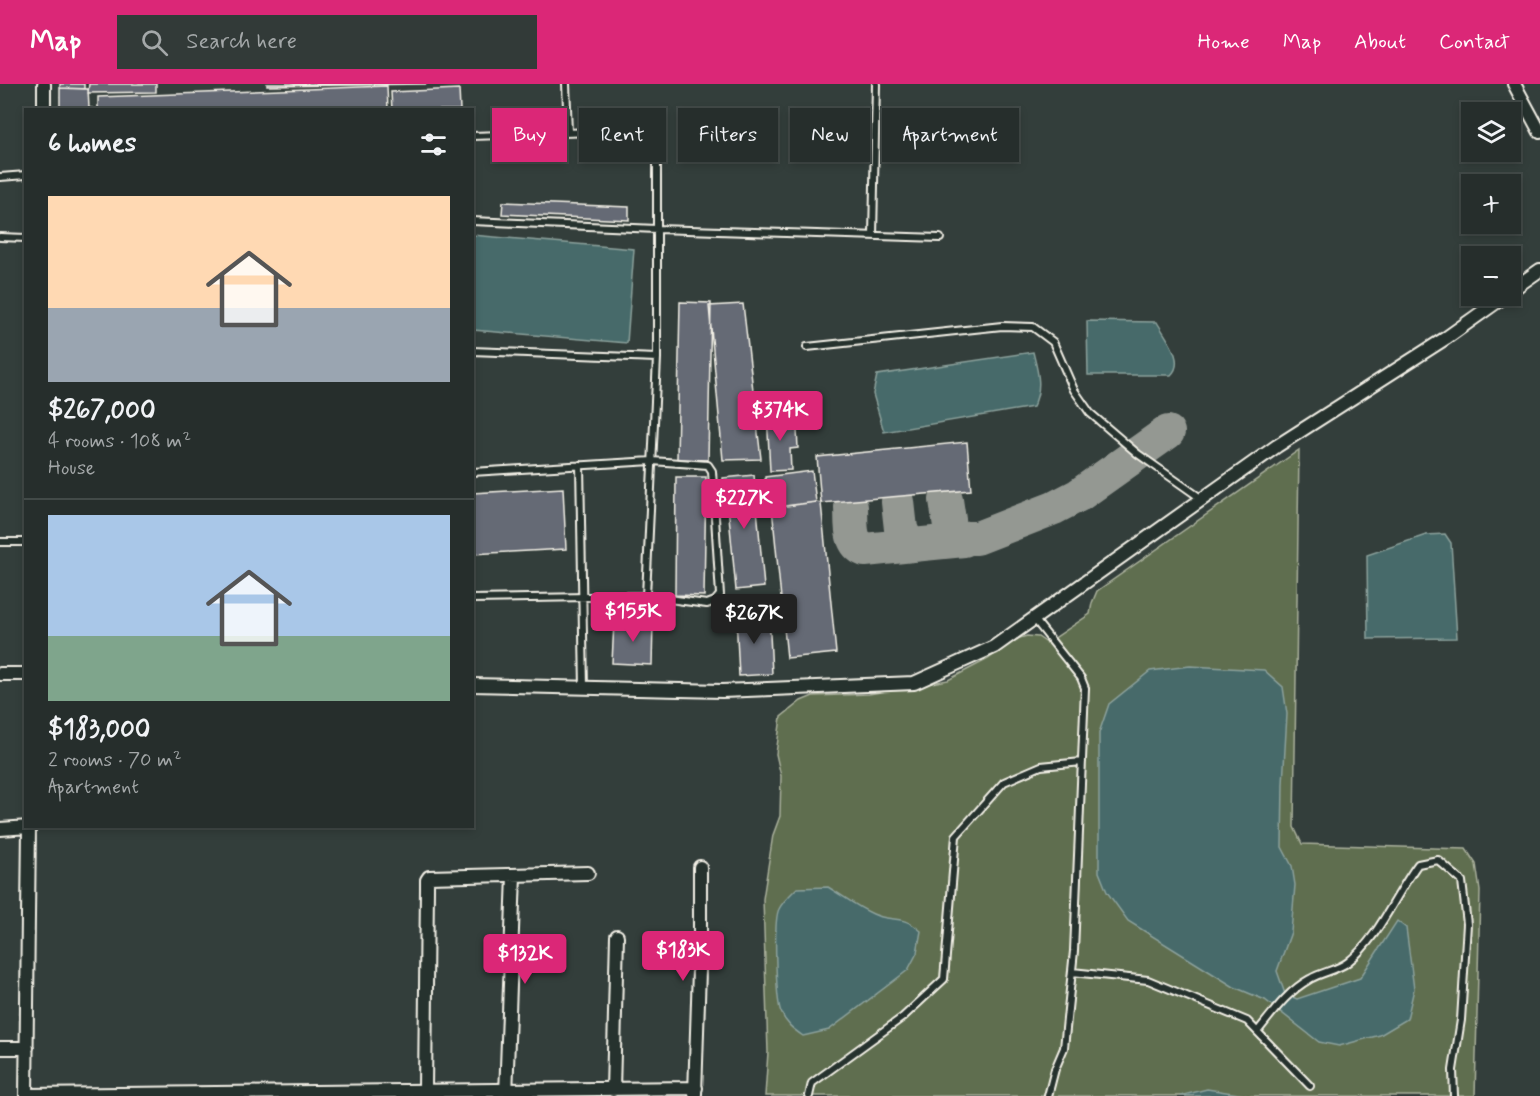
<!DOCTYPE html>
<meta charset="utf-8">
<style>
:root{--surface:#262e2c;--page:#323a38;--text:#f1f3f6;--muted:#a4a8a9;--line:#424a48;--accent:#db2777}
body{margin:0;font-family:Mynerve,sans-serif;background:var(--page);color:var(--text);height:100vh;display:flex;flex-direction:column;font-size:22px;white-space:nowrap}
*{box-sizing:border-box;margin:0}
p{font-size:20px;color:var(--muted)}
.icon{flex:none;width:33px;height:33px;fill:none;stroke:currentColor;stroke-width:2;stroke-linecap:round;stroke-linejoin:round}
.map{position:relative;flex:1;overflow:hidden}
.drawer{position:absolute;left:24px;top:24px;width:450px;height:720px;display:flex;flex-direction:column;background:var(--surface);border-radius:0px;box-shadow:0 3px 9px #0003,0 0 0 2px var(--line)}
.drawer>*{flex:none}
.hud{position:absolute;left:492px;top:24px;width:570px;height:54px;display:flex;gap:12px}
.buttons{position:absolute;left:1461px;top:18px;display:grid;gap:12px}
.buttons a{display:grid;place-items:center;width:60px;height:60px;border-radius:0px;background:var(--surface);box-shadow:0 3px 9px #0003,0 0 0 2px var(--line);font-size:30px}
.price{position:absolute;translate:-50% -51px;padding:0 14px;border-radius:6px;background:var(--accent);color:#fff;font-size:20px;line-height:39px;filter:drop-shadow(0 2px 3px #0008)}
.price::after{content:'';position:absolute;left:50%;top:36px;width:18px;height:14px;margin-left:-9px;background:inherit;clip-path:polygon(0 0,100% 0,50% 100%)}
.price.current{background:#222;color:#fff}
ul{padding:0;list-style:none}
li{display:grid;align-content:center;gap:12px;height:318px;padding:0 24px}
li+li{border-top:2px solid var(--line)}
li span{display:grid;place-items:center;height:186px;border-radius:0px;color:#555}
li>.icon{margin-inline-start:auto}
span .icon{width:108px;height:108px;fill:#fffc;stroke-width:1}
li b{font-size:26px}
h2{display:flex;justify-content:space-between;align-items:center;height:72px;padding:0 24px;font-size:26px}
.chip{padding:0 21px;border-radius:0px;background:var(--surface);box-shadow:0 3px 9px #0003,0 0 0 2px var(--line);font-size:21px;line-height:54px}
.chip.current{background:var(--accent);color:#fff}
header{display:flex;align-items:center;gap:36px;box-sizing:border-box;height:84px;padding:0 30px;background:var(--accent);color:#fff}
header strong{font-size:28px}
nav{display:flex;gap:33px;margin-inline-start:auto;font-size:21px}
.search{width:420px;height:54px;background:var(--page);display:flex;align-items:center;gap:15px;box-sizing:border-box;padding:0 21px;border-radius:0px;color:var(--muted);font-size:22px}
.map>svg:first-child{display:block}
</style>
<header>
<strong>Map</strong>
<div class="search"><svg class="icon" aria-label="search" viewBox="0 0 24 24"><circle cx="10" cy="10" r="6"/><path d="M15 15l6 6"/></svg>Search here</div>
<nav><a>Home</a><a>Map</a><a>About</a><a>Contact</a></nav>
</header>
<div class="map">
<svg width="1540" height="1012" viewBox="0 0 1540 1012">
<rect width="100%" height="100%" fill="#333e3b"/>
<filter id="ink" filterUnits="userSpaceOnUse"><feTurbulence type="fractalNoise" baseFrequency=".0167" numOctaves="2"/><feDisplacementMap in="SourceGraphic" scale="12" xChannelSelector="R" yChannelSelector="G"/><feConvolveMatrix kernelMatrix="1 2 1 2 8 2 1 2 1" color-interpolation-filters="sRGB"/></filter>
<g filter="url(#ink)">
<!-- green -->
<path fill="#5f6e50" stroke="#aab09c" stroke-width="1.5" d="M1299,366L1294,743L1302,760L1466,765L1476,780L1480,807L1475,1012H765L768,968L763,815L773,751L780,732L781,692L776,670L781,633L801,617L813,612L869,610L948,596L988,575L1016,555L1027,552L1038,553L1047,559L1090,530L1092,519L1097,507Z"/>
<!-- water -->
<path fill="#476b6a" stroke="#8ca19c" stroke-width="1.5" d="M472,151L634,165L627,259L473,246Z
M1087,237L1157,238C1166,254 1186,277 1171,291H1088Z
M1033,268C1038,288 1043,304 1033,323L884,348L873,310L877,291Z
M1445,450L1451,459L1457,554L1368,555L1367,471L1426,451Z
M1190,582L1264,586L1283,603L1287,630L1283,700L1282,763L1292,782L1295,801L1291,848L1277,887L1285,910L1297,915L1360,894L1397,837L1406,844L1414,905L1407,935L1380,951L1339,962L1319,958L1265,916L1234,903L1128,837L1107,808L1099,788V649L1109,620L1150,587Z
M828,803C843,812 857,823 873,830C892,839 900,829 921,847L917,869L908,886L829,946L803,952C793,945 786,940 781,928C776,917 773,836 779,825C783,817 791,810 797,804Z
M1207,1005L1245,1011L1247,1012H1180Z"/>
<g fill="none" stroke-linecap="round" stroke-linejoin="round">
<!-- taxiway -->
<path stroke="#949892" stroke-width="34" d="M946,416L951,449L956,454H977L1054,424L1079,411L1168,348
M898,418L901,445L907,459L913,461L964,456
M851,423C852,438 848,459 865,466L913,461"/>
</g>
<!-- building -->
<path fill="#656a74" stroke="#f4f1e8" stroke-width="1.5" d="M60,0H84V5L60,4Z
M89,0H156V8L88,9Z
M267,0H427L267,2Z
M387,2L388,26H98V13Z
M60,4L88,5L89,24H60Z
M459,5L460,26H392L391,8Z
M64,24H92V26H64Z
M503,118L629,123V136L502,130Z
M680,218L711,219L708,376L677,375Z
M743,220L761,375L723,376L709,222Z
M786,328L787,347L797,346L798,364L790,365L791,386L770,387L767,329Z
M967,358L971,406L821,419L817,373Z
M812,387L816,418L769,424L765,393Z
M754,391L764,503L736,506L727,411L718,412L716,399L723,398V394Z
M676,393H706L704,512L675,511Z
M563,404L566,465L472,470V409Z
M816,418L821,419L836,569L787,574L772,424Z
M769,530L772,590L739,592L736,532Z
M614,538L653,539L652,581L612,579Z"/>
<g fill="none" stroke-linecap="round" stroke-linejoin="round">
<!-- lane casing -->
<g stroke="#f4f1e8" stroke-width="10">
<path id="lane" d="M566,0L568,48
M472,52L657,46V274L472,267
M0,93L26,91
M472,137L657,145L940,154
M873,152L876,0
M0,153L26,154
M807,263L1002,242L1033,243L1053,258L1074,306L1090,329L1138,370L1202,415
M580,381L584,604
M472,388L652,377L708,381L712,387L720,511L715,517L707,520L646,512
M0,458H26
M472,515L646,512L657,274
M1035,536L1081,594L1085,604L1074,867L1064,964L1055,985L1048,1012
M1072,888L1148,896L1247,937L1310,1002
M1258,947C1274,927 1288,907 1310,895C1322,888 1338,886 1348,878C1379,854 1395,811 1418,780L1438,776L1462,797L1467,840L1461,936L1453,986L1454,1012
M809,1012L812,999L903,933L944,895L956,752L1004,698L1041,682L1082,678"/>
</g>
<!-- street casing -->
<g stroke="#f4f1e8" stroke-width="16">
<path id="street" d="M1514,0L1540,48
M44,26V0
M1510,207L1540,186
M0,590H26
M472,601L722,607L914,599L994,563L1277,362L1446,254L1505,212
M0,745L29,743
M0,964H27
M425,1006L427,804V796L429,793L588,789
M613,1006L617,852
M695,1010L700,855V783
M26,1011L696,1004
M506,1011L514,791
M26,1012L29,742"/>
</g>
<!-- lane -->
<use href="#lane" stroke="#26332d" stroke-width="6"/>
<!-- street -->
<use href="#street" stroke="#26332d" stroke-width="12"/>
</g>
</g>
</svg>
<div class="buttons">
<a><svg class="icon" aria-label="layers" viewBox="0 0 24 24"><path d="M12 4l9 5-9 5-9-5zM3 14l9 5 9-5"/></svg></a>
<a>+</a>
<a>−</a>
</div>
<b class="price" style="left:780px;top:358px">$374K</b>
<b class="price" style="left:744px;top:446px">$227K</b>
<b class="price" style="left:633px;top:559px">$155K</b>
<b class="price current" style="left:754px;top:561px">$267K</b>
<b class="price" style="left:683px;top:898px">$183K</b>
<b class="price" style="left:525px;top:901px">$132K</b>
<div class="hud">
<a class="chip current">Buy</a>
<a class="chip">Rent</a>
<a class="chip">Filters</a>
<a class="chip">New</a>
<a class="chip">Apartment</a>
</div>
<section class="drawer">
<h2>6 homes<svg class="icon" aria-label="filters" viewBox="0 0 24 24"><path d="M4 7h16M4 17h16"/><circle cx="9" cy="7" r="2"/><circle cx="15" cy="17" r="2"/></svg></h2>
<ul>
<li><span style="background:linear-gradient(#ffd9b3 60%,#9aa5b1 0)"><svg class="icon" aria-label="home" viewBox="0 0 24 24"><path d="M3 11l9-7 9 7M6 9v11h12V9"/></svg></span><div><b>$267,000</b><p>4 rooms · 108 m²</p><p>House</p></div></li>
<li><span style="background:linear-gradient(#a9c7e8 65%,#7fa58c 0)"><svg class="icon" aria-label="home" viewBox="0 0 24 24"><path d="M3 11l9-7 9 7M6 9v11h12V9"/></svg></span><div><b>$183,000</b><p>2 rooms · 70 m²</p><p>Apartment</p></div></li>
</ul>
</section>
</div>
